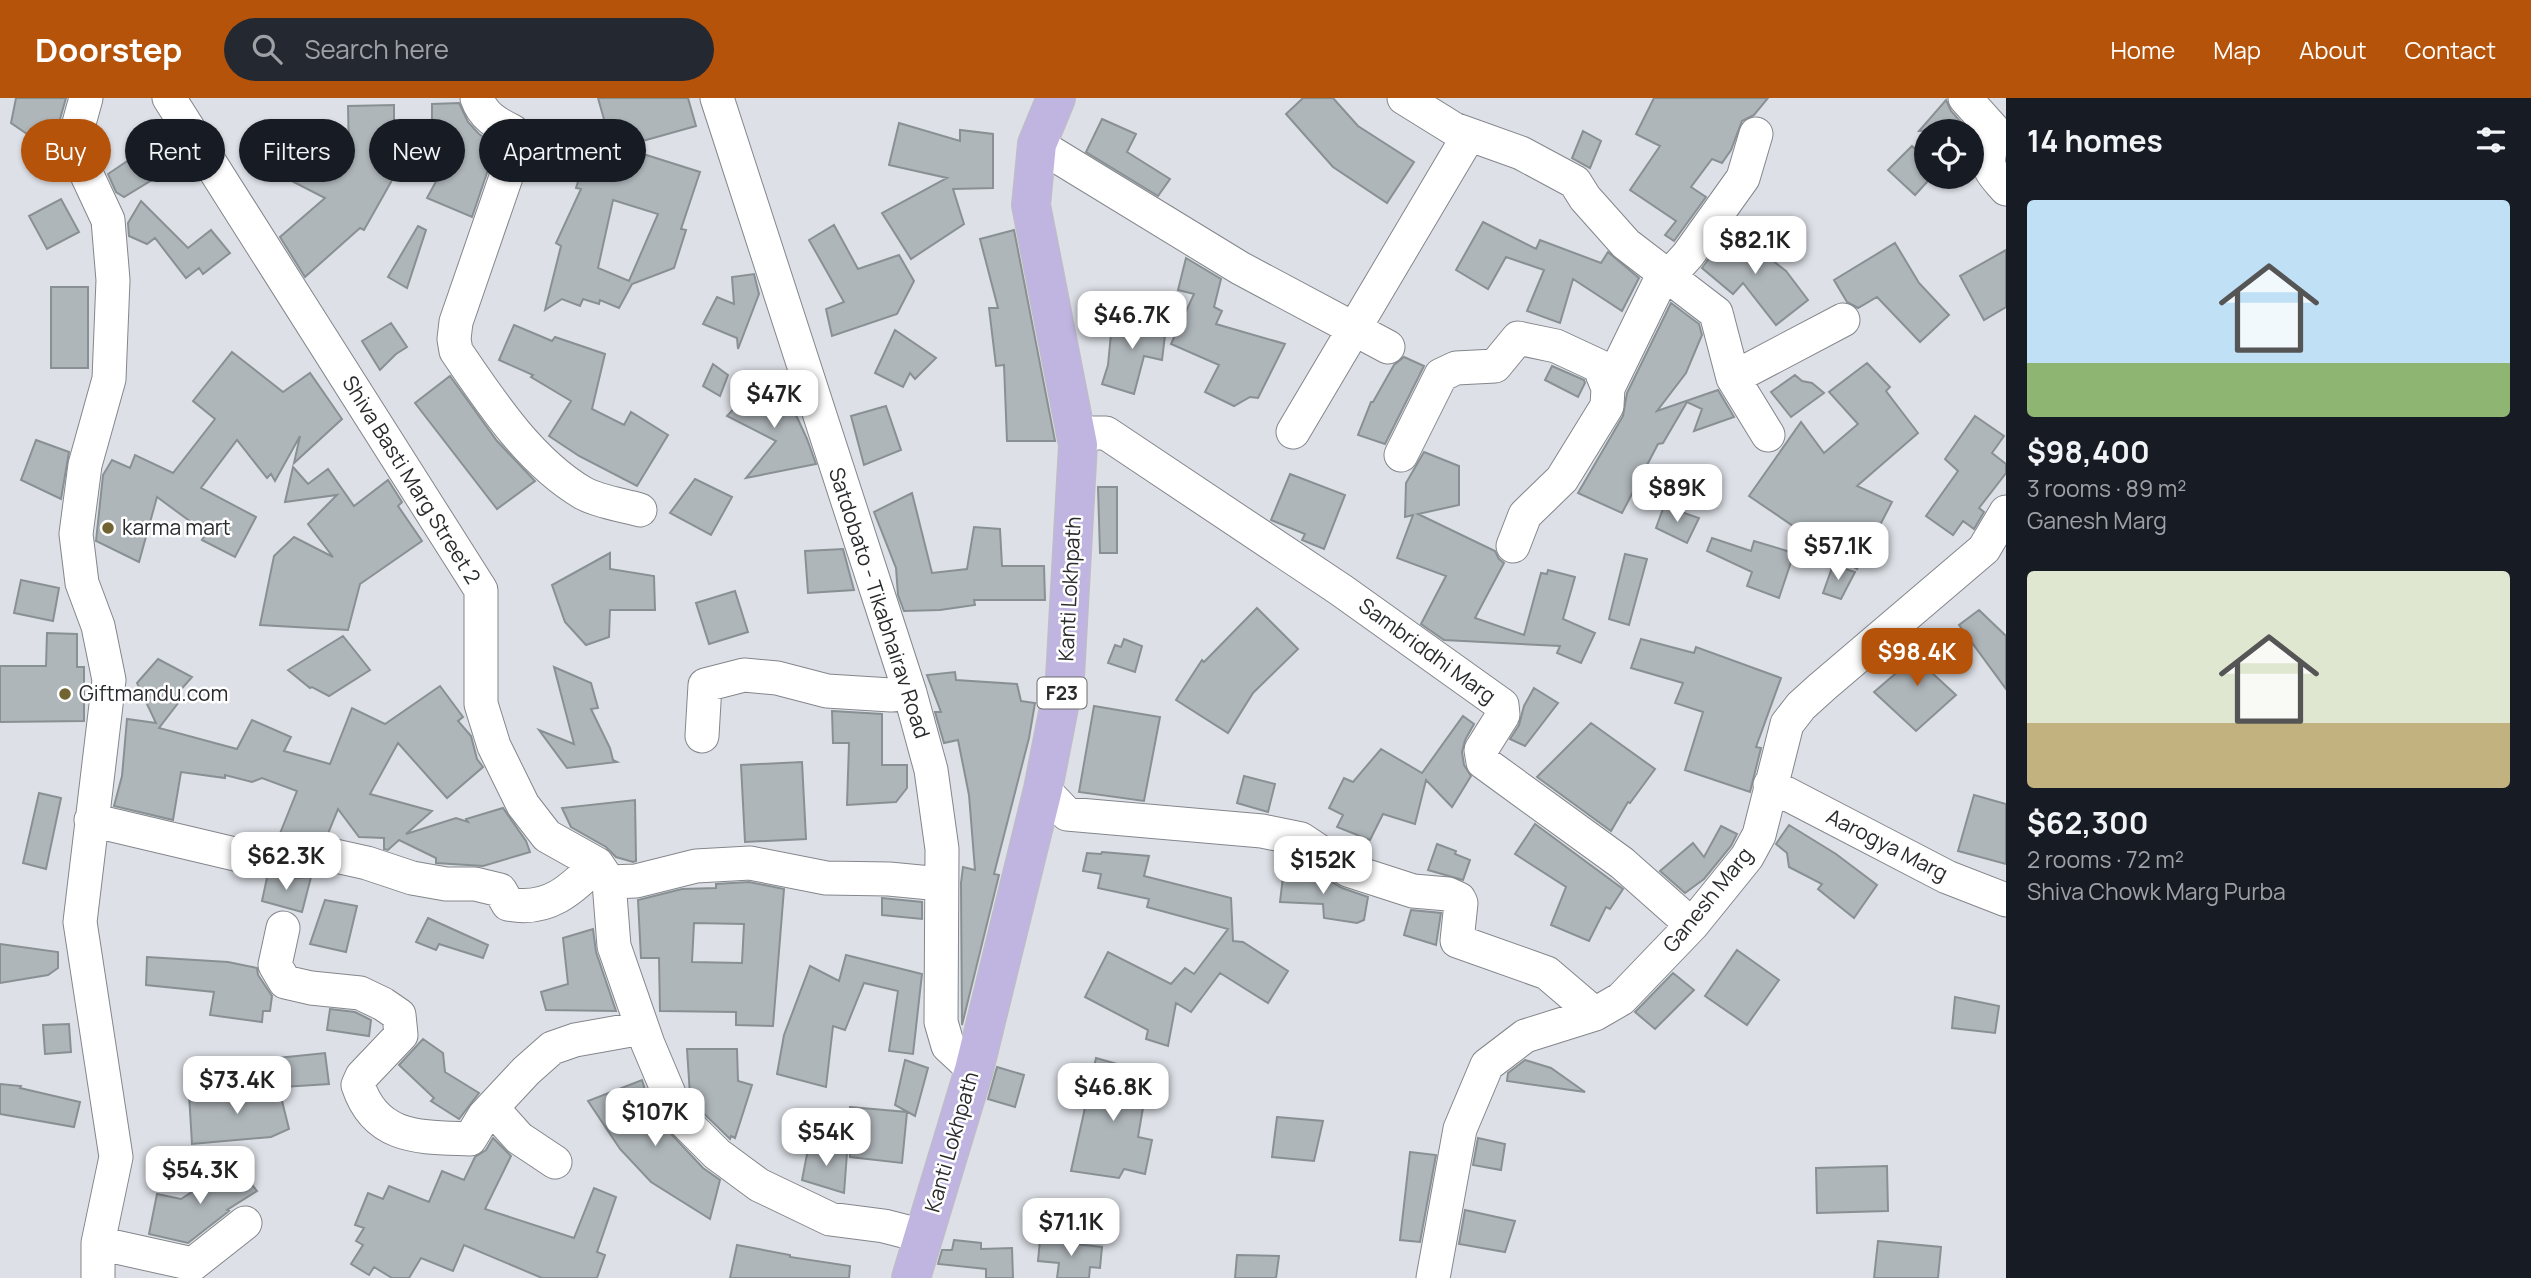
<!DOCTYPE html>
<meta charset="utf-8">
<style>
:root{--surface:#171b24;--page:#242831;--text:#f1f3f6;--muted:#9ea1a6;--accent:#b45309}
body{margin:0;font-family:Manrope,sans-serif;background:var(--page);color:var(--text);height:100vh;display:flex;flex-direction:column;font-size:26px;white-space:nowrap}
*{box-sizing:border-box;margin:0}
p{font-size:23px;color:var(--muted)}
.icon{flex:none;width:38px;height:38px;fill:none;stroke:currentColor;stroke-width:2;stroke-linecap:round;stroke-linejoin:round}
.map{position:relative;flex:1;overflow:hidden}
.sheet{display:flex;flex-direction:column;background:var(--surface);width:525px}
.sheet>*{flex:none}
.banner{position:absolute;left:21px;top:21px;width:665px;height:63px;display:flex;gap:14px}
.tools{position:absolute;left:1914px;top:21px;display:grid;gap:14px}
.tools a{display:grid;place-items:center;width:70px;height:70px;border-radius:50%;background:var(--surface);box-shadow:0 2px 5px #0004;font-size:35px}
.price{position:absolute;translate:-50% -60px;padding:0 16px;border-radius:14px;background:#fff;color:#222;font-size:23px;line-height:46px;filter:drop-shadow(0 2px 4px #0008)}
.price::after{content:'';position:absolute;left:50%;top:42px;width:21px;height:16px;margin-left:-10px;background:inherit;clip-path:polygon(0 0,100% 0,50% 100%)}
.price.on{background:var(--accent);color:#fff}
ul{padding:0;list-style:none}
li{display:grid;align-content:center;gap:14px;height:371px;padding:0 21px}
li span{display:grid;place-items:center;height:217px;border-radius:7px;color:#555}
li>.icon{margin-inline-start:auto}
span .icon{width:126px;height:126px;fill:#fffc;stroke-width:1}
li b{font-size:30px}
h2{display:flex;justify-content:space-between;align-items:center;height:84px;padding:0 21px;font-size:30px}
.pill{padding:0 24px;border-radius:32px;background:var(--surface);box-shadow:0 2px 5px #0004;font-size:24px;line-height:63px}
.pill.on{background:var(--accent);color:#fff}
header{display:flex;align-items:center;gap:42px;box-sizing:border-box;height:98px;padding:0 35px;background:var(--accent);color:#fff}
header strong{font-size:33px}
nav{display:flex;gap:38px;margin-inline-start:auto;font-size:24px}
.search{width:490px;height:63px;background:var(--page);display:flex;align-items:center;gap:18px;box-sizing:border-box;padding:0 24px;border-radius:38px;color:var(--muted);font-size:26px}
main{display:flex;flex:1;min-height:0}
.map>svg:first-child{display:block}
</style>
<header>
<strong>Doorstep</strong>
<div class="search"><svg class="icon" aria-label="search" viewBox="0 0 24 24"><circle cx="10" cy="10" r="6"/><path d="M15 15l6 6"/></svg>Search here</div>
<nav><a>Home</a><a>Map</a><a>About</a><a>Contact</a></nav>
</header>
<main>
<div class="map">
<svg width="2006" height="1180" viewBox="0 0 2006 1180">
<rect width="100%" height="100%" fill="#dde1e7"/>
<!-- building -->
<path fill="#afb6ba" stroke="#899093" stroke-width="2" fill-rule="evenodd" d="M16,0H66L54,42L55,55L11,25Z
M598,0H688L696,28L621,49L700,74L681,131L686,132L674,170L632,186L619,210L600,202L599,206L583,201L580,208L562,201L545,212L561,148L556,145L581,91L576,90L592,40L611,46ZM613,102L658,116L629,183L598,170Z
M1303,0H1333L1358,28L1414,64L1387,105L1333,69L1286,16Z
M1654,0H1768L1754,17L1742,23L1731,52L1722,65L1712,61L1691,89L1706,99L1674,143L1665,137L1676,123L1630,92L1660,48L1636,36Z
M1946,2L1951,13L1969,33H1919Z
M459,5L468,24L479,36L494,46L495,51L472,119L427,100L445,67L400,68L364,132L360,130L305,179L280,139L325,100L286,80L293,69L278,64L287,41L349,58L348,8L394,7V27L432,26V6Z
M1102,21L1136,36L1127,54L1170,81L1158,98L1086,54Z
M899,25L960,43V32L993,36V90L953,91L964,126L911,161L882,115L947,80L889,67Z
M1583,33L1601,43L1590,70L1572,60Z
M1912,48L1927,62V84L1915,97L1888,72Z
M145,51L165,74L124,99L116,94L108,76Z
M61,101L79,134L47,151L29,118Z
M141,103L188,150L211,132L230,155L203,176L199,170L186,180L155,140L147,146L129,138L128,125Z
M1483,124L1536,151L1540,142L1601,165L1608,154L1639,180L1622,213L1573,181L1560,225L1527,213L1544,172L1506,159L1488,191L1456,172Z
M834,127L858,171L899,157L914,183L897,216L832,238L826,211L844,204L809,142Z
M418,128L426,132L407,190L388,179Z
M1731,130L1786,173L1808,202L1776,227L1743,185L1733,196L1702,170Z
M1014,132L1055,343H1007L1004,267L996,268L989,210H998L980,141Z
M1895,145L1919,185L1949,217L1920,244L1877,199L1858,210L1847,204L1834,182Z
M2006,152V209L1984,222L1960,178Z
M1186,160L1221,181L1214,209L1222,213L1216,226L1285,246L1258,300L1250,299L1234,308L1205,294L1219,267L1171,246L1194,196L1178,192Z
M754,176L759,196L738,251L737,240L703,226L717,199L734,206L732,179Z
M51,189H88V270H51Z
M1671,205L1699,226L1702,237L1686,275L1657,313L1718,292L1734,319L1694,333L1702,311L1687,304L1663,345L1658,346L1622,415L1578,395L1623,318L1627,295Z
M1113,215L1166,229L1162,262L1144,258L1134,296L1102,286L1108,267Z
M391,225L407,249L396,256L380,272L362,243Z
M514,227L552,243L555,239L605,256L592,311L624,327L631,314L668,337L637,388L579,358L549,338L571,303L531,279L533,277L499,262Z
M895,232L936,260L915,281L910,275L903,289L875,275Z
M232,254L283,294L310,275L342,321L294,365L300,338L275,383L271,376L267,380L237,342L201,390L256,419L235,459L202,442L206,435L157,399L139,464L96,443L103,377L112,362L130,370L135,357L173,375L215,321L193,303Z
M1404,259L1424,268L1385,346L1358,337L1371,304H1373L1394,267Z
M1867,265L1890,289L1886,293L1918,335L1857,388L1892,404L1857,471L1837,458L1839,453L1803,430L1802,434L1749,398L1801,324L1824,355L1858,326L1829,294Z
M713,266L728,277L720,298L703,288Z
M1552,268L1584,282L1585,285L1578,299L1545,282Z
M1795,277L1802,283L1812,285L1824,295L1791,319L1771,294Z
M450,278L497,343L535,383L497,411L415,305Z
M761,282L790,304L807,341L816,366L746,380L776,343L727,318Z
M886,308L901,352L864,367L851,318Z
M1975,318L2004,338L1992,355L2006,366V375L1979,410L1984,414L1974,431L1963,423L1953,437L1926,418L1958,373L1945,361Z
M36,342L69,354L61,401L21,382Z
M1424,354L1459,368V407L1418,416L1495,453L1499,461L1504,465L1475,520L1524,537L1541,475L1547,476L1548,472L1575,479L1563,521L1595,535L1581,565L1557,555L1560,548L1444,542L1421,526L1446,478L1397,460L1413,417L1405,419L1406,385Z
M293,369L308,386L328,371L354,408L388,382L402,404L398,408L422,443L360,486L348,532L260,527L274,458L294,439L333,459L308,426L337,397L285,404Z
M1290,376L1345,397L1324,451L1302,442L1305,436L1271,422Z
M695,381L732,399L711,437L670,415Z
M1098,389H1117V455H1100Z
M912,395L932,475L967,471L974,429L1000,431L1002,468H1044L1045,502H974L975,507L940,512L904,513L898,497L896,470L874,414Z
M1664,408L1699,420L1687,445L1656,430Z
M1712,440L1751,453L1754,443L1794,455L1779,500L1747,488L1752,474L1707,453Z
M843,451L854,492L808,495L805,453Z
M610,455V471L654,478L655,512H610L609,539L586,547L565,524L552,487Z
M1625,456L1647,461L1629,527L1609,521Z
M1833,467L1855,474L1841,501L1823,495Z
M21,482L59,490L53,523L14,515Z
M735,493L748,534L709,546L696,505Z
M1257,510L1298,551L1253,595L1228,635L1176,602L1202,562L1204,564Z
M1979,512L2006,538V591L1959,527Z
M47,535L77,536V569H84V623L0,624V568H46Z
M343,538L370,572L329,598L312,589L310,590L288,572Z
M1931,539L1946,554L1931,574L1956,597L1916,633L1874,594L1923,552Z
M1124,541L1142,548L1135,574L1108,565L1115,547L1121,549Z
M1641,541L1694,555L1696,549L1781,580L1756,649L1761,650L1750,694L1685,672L1703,614L1675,605L1683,585L1631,570Z
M158,561L192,579L177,596L182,600L159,630L237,651L252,622L291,639L284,653L330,666L352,610L385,626L440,588L463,619L458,623L471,638L477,661L483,669L447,700L398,645L370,696L432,713L406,736L456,720L468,724L466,721L503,710L526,743L530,754L483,768L436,765V760L399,742L388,752L384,751V740L359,739L338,711L327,738L293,742L279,738L297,693L262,680L252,684L225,677V680L181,674L173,722L114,708L122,678L127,621L156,625L137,585Z
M554,569L591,585L598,610L591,611L610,650L613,662L617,664L567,670L539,632L574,646Z
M955,574L956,582L1017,586L1021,603L1035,605L1029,640L994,776L999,777L962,927L961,785L963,769L975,772L969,697L958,642L944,645L935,614H941L927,577Z
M1534,590L1558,605L1525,648L1510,641L1519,627L1524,608Z
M1094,608L1160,619L1144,703L1079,694Z
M832,613L882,616V667H907V690L896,704L847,707L849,645H833Z
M1463,618L1474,626L1465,642L1462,654L1464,667L1471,678L1452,709L1426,682L1415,726L1383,716L1370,742L1337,729L1343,717L1329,710L1344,680L1353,684L1381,651L1422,675Z
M1591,625L1655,671L1630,705L1628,704L1611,733L1537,679Z
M802,664L806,741L745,744L741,667Z
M1244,678L1275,686L1268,714L1237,705Z
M39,695L61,700L46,771L23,765Z
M1974,697L2006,706V766L1958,753Z
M635,702L636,763L633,764L616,759L606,749L571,729L562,710Z
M1535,726L1623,791L1610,811L1606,809L1589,843L1551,827L1566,789L1515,756Z
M1789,727L1836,756L1877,787L1854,820L1818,791L1822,786L1789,769L1787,755L1776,746Z
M1721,728L1737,736L1731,748L1704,781L1685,795L1660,773L1693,745L1704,759Z
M1437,746L1456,753L1455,756L1470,762L1463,782L1428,772Z
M1102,754L1149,758L1144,778L1231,800L1233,843L1243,844L1288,873L1268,905L1220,875L1191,914L1176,905L1168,948L1146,941L1148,932L1085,899L1108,854L1171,886L1185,870L1194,876L1228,831L1147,809L1149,801L1098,790L1101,776L1083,773L1087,755L1101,756Z
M1284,770L1313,772L1320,777L1318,783H1330L1342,790L1368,799L1364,822L1357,825L1324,820L1323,806L1280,804Z
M268,775L287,781L311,779L302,814L262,803Z
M749,784L784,791L773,928L736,927V914L660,913L659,860H641L638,802L682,791L716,790V786ZM694,825L744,826L742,865L692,864Z
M882,800L922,804V821L882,817Z
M325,802L357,808L346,854L310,846Z
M1411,812L1441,815L1436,847L1404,837Z
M428,820L488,847L483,860L439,846L436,852L416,844Z
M593,831L596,854L616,913L546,912L541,894L568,886L563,840Z
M0,846L58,854V870L48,877L0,885Z
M1737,852L1779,882L1747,927L1705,898Z
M846,857L922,876L913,956L889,953L898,893L864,885L845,932L833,928L826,989L777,976L784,937L810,868L839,883Z
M147,859L228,864L257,870L258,877L272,898L270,913H263L262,924L210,917L214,894L146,887Z
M1673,875L1694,892L1655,931L1635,914Z
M1955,899L1999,908L1995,935L1952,930Z
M330,911L355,914L371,922L369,938L327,932Z
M69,926L71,954L45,956L43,927Z
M423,941L443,955L445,974L479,995L459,1021L431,1003L434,1000L399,967Z
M687,951H737L738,983L752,987L735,1040L731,1038L730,1041L694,1006L690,997Z
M325,955L329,986L283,989L278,960Z
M1096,960L1149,975L1138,1039L1152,1042L1145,1076L1124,1071L1119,1080L1071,1073Z
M905,962L928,970L915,1018L895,1007Z
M1525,962L1551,970L1585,994L1507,983L1508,975Z
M997,969L1024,977L1015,1009L988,1001Z
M642,982L659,1037H661V1025L703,1070L720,1082L710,1121L651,1084L620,1051L588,1003Z
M0,986L21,988L20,990L80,1004L74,1029L0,1016Z
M278,987L289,1031L271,1039L192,1046L189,996L225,993L226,1000Z
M850,1009L907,1014L902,1065L850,1059Z
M1277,1019L1323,1023L1314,1063L1272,1059Z
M493,1040L511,1058L485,1111L574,1140L594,1090L616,1099L597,1154L605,1157L597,1180H542L464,1147L453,1173L421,1160L409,1180H392L374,1169L369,1177L351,1166L363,1147L356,1143L364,1130L355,1127L368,1095L383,1101L389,1088L429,1104L442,1073L464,1082L475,1059L486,1052Z
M1478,1040L1505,1046L1501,1072L1473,1067Z
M809,1046L847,1055L844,1095L802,1082Z
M1410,1054L1436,1057L1420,1144L1400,1142Z
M235,1066L257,1093L227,1112L229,1113L188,1145L149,1136L157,1096L181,1101Z
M1887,1068L1888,1113L1817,1115L1816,1070Z
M1465,1112L1515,1123L1505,1154L1459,1146Z
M954,1142L981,1145V1151L1012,1150L1013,1180H986V1171L938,1166L942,1152H952Z
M1040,1142L1102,1149L1100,1170L1090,1169L1089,1180H1057L1059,1165L1038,1163Z
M1878,1143L1941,1149L1938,1180H1874Z
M737,1147L790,1157V1159L850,1168L849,1180H730Z
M1237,1157L1279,1158L1276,1180H1235Z"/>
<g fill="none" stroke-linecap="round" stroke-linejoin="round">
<!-- minor casing -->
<g stroke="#83868b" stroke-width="35">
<path id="minor" d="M86,0L73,47L108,122L113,182L109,281L85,367L76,436L82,485L98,528L109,582L80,824L116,1059L98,1145V1180
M169,0L481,492V606L494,648L523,707L547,738L597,766L609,784L614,848L648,946L678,1017L717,1056L759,1087L830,1121L884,1128L923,1138
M477,0C483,18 496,25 512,33L515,53L456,224L454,241L456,253C490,303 529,363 583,395C599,404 623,407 640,412
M717,0L910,595L931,672L942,751L941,924L948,948L974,972
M1404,0L1454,31L1521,55L1575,84L1585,100L1626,146L1716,215L1733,280L1768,337
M1965,0L1992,30C1996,43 1984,59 1991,72C1994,78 2001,85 2006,91
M1037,46L1240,170L1388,249
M1668,179L1688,157L1743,80L1756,36
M1733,280L1843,222
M1608,290L1664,175
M1293,334L1469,37
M1078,347L1091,335H1106L1341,492L1502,607L1503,617L1481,652L1483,664L1622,765L1692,827
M1401,357L1441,277L1456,270L1495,268L1518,240L1556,248L1599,268L1608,290L1607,308L1562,381L1525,417L1513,448
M702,638L705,587L744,577L777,580L827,593L891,597L910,595
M1770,687L1947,779L2006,802
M1043,691L1067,716L1262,733L1301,741L1348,772L1413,793L1448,796L1459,801L1461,805L1457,843L1547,875L1595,916
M91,722L239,757L267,755L292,762L331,757L367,765L412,780L446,786H475L500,792L508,806C548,814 571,792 597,766
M609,784L636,783L696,768L750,765L826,780L889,781L941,786
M283,830L275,867L285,884L311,890L360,895L383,906L399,917L401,937L362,978L358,987C376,1042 421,1039 470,1041L484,1018L526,973L552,950L575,942L642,930
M492,1010L519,1040L555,1064
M98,1145L193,1166L245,1125
M1433,1180L1460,1031L1487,967L1525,938L1595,916L1621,901L1692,827L1747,759L1759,737L1787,626L1801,608L1822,589L1984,451L2006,414"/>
</g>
<!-- major casing -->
<g stroke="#bfbfc0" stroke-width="40">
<path id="major" d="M911,1180L974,972L1043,691L1065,579L1078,347L1031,107L1037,46L1056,0"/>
</g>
<!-- minor -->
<use href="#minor" stroke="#fff" stroke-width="33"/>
<!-- major -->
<use href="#major" stroke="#bfb5e0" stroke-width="38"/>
</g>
<!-- markers -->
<g fill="#726431" stroke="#fff" stroke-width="2.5">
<circle cx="108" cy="430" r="7"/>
<circle cx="65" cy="596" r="7"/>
</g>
<g text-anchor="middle" stroke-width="5" stroke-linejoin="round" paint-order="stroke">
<!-- shield labels -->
<rect fill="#fff" stroke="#6a6b6c" stroke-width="2" x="1037.5" y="579.5" width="49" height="31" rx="5"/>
<g font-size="19" font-weight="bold" fill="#2a2b2d">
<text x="1062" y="602">F23</text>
</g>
<!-- street labels -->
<g font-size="21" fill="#2a2b2d" stroke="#fff">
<text transform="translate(411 382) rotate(58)" y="7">Shiva Basti Marg Street 2</text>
<text transform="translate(1070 491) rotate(-87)" y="7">Kanti Lokhpath</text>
<text transform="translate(879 505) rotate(72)" y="7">Satdobato - Tikabhairav Road</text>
<text transform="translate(1427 553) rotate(36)" y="7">Sambriddhi Marg</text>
<text transform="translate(1887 747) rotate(27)" y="7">Aarogya Marg</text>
<text transform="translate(1708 802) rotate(-51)" y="7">Ganesh Marg</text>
<text transform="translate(952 1044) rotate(-74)" y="7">Kanti Lokhpath</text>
</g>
<!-- poi labels -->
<g font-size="21" fill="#2a2b2d" stroke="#fff" text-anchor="start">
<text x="122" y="437">karma mart</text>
<text x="79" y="603">Giftmandu.com</text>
</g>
</g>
</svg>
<div class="tools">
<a><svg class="icon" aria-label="locate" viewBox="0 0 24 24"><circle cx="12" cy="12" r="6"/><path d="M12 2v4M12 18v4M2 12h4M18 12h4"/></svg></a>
</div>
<b class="price" style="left:1755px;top:178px">$82.1K</b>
<b class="price" style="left:1132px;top:253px">$46.7K</b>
<b class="price" style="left:774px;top:332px">$47K</b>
<b class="price" style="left:1677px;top:426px">$89K</b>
<b class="price" style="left:1838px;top:484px">$57.1K</b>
<b class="price on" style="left:1917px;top:590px">$98.4K</b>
<b class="price" style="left:286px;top:794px">$62.3K</b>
<b class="price" style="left:1323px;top:798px">$152K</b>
<b class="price" style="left:237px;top:1018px">$73.4K</b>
<b class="price" style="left:1113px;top:1025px">$46.8K</b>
<b class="price" style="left:655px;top:1050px">$107K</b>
<b class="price" style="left:826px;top:1070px">$54K</b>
<b class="price" style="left:200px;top:1108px">$54.3K</b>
<b class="price" style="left:1071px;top:1160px">$71.1K</b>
<div class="banner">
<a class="pill on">Buy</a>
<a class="pill">Rent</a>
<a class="pill">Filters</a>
<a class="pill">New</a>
<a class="pill">Apartment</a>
</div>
</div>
<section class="sheet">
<h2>14 homes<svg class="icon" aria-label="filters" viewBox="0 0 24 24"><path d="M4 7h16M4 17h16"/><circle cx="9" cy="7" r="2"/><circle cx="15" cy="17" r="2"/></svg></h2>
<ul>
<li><span style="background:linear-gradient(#bfe0f5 75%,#8fb573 0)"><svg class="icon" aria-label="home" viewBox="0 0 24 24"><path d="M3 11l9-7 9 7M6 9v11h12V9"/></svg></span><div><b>$98,400</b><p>3 rooms · 89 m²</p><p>Ganesh Marg</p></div></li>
<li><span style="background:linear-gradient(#dfe7d0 70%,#c2b280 0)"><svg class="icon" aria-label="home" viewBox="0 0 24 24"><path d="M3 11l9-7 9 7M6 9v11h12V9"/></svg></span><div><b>$62,300</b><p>2 rooms · 72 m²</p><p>Shiva Chowk Marg Purba</p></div></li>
</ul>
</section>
</main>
